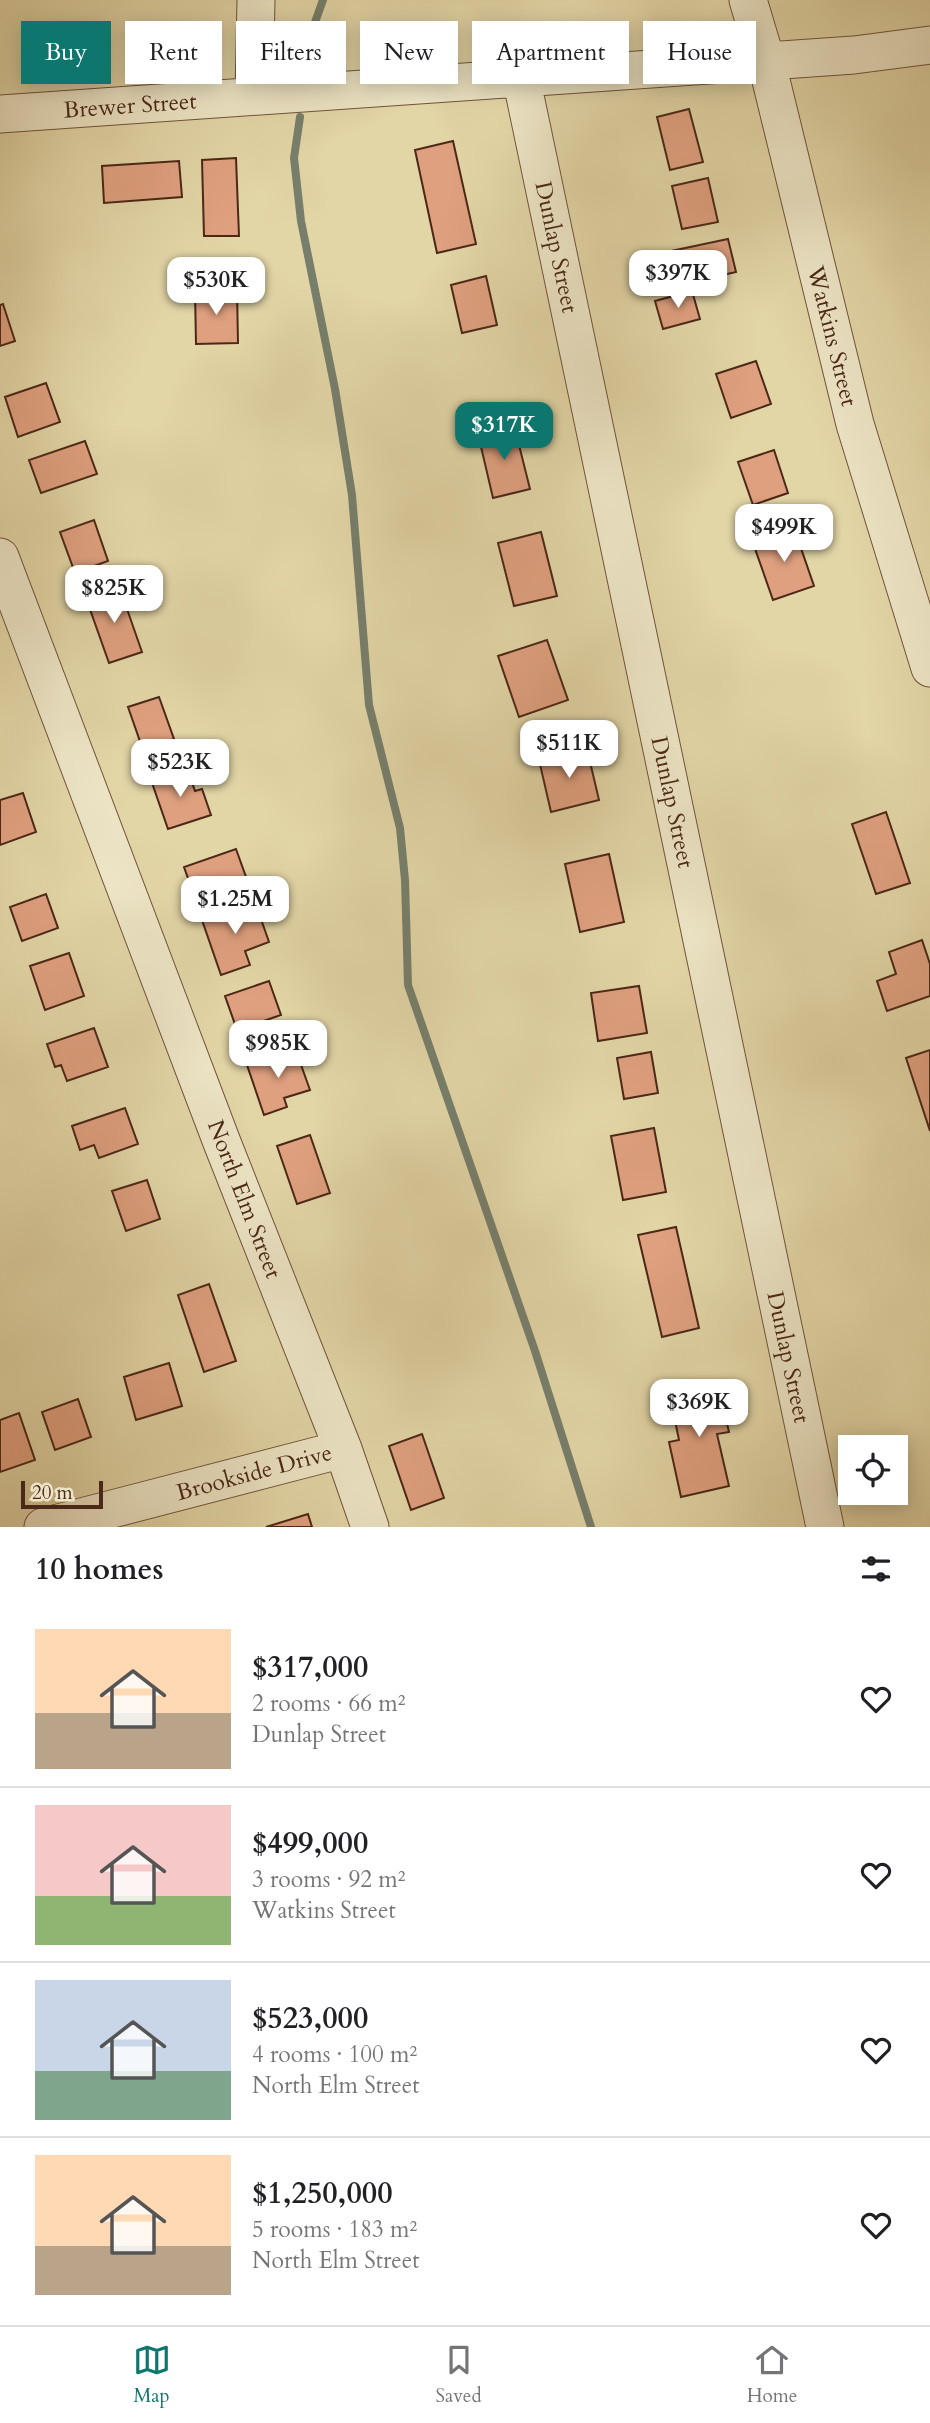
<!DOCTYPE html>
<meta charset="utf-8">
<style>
:root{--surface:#fff;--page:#f2f2f2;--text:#202124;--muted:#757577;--line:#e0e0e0;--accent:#0f766e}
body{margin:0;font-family:Cardo,serif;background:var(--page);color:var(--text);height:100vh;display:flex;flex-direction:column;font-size:26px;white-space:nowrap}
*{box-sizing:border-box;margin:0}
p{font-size:23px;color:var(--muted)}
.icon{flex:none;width:38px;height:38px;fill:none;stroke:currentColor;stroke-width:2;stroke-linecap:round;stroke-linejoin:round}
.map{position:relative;height:1527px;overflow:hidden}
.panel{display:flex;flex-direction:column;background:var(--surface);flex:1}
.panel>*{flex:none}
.hud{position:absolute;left:21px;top:21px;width:889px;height:63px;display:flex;gap:14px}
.buttons{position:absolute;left:838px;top:1435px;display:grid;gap:14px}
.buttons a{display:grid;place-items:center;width:70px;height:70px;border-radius:0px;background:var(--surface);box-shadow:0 4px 18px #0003;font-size:35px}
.scale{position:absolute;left:21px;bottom:18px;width:82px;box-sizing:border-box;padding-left:7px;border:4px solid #4b2817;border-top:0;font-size:19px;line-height:24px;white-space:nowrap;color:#4b2817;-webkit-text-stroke:5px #ece4c5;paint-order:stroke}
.price{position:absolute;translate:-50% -60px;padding:0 16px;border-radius:14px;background:#fff;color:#222;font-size:23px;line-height:46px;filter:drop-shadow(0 2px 4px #0008)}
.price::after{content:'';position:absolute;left:50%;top:42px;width:21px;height:16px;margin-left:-10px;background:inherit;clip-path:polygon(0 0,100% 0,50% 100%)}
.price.active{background:var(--accent);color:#fff}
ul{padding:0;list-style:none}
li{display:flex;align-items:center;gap:21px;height:175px;padding:0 35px}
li+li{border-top:2px solid var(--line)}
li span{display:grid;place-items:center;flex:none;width:196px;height:140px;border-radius:0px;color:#555}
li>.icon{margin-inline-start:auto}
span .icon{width:84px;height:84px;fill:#fffc;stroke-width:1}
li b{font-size:30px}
h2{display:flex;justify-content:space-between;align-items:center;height:84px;padding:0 35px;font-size:30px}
.tag{padding:0 24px;border-radius:0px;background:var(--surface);box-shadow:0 4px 18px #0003;font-size:24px;line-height:63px}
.tag.active{background:var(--accent);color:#fff}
.tab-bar{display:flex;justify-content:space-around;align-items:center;height:98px;border-top:2px solid var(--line);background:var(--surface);font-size:19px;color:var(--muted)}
.tab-bar a{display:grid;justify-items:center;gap:4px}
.tab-bar .active{color:var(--accent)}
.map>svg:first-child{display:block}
</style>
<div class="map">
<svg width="930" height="1527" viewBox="0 0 930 1527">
<rect width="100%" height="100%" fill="#e2d5a6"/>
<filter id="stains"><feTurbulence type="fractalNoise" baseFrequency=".00286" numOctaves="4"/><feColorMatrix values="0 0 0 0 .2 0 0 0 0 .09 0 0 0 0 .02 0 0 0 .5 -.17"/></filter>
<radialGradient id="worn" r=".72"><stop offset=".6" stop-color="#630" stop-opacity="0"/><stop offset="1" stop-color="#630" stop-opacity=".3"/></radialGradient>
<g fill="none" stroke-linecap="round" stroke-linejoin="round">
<!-- stream -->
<path stroke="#777f6c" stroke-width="8" d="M299,67L323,0
M300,117L294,158L301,221L335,389L352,495L369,705L400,828L405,880L408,985L535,1351L591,1527"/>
</g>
<!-- building -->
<path fill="#dfa07f" stroke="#4b2817" stroke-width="2" d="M689,109L703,162L670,170L657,117Z
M453,141L476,244L437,253L415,150Z
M236,158L239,236H204L202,160Z
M179,161L182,197L104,203L102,166Z
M708,178L718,222L682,229L672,186Z
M728,239L736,272L679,285L671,251Z
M486,276L497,325L462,333L451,285Z
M237,290L238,343L196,344L195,291Z
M692,291L700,319L663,329L655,301Z
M3,304L15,341L0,346V305Z
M756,361L771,404L731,418L716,374Z
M46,383L60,422L18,437L5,397Z
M514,425L530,489L493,498L478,434Z
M85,441L97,474L41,493L29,460Z
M774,450L788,493L753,505L738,462Z
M94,520L108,561L75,573L60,532Z
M794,528L814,586L773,600L753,543Z
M541,532L557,596L514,606L498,543Z
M119,586L142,652L109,663L86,598Z
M547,640L568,700L519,717L498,656Z
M159,697L174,739L143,750L128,707Z
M587,749L599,800L551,812L539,760Z
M187,768L195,791L202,789L211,815L168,829L151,780Z
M23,793L36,832L0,845V800Z
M886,812L910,883L876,894L852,824Z
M236,849L246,877L194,895L184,867Z
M609,854L624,922L580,932L565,864Z
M46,894L58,928L22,941L10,907Z
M255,902L269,942L245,951L250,965L221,975L202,920Z
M922,940L930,964V996L887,1011L877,981L896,974L889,952Z
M69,953L84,996L45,1010L30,966Z
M269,981L281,1015L237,1030L225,996Z
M639,986L647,1033L598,1041L591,993Z
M94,1028L108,1067L67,1081L61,1065L55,1067L47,1044Z
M295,1048L310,1090L284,1098L287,1107L264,1115L247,1065Z
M930,1050V1131L906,1058Z
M651,1052L658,1093L624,1099L617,1058Z
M125,1108L138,1144L99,1158L94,1145L80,1150L72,1126Z
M654,1128L666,1192L623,1200L611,1136Z
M310,1135L330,1193L297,1204L277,1146Z
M147,1180L160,1219L126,1231L112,1191Z
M676,1227L699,1328L662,1337L638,1235Z
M209,1284L236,1361L204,1372L178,1295Z
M169,1363L182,1406L136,1420L124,1377Z
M717,1381L729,1432L717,1434L729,1486L681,1497L669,1442L679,1440L669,1391Z
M78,1399L91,1437L55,1450L42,1412Z
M19,1413L35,1460L0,1472V1420Z
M422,1434L444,1498L411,1510L389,1446Z
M308,1514L312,1527H266Z"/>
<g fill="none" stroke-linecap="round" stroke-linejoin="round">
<!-- minor casing -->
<g stroke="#71533b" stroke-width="39">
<path id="minor" d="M748,0L766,60L855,424L930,668
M521,77L825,1527
M254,96L256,0
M0,114L854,55L930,45
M0,557L221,1140L343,1449L370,1527
M43,1527L343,1449"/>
</g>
<!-- minor -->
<use href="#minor" stroke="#ece4c5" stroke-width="37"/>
</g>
<g text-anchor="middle" stroke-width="5" stroke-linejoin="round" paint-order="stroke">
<!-- street labels -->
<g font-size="23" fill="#4b2817" stroke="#ece4c5">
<text transform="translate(130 105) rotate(-4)" y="8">Brewer Street</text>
<text transform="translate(557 247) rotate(78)" y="8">Dunlap Street</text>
<text transform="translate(833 336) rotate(76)" y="8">Watkins Street</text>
<text transform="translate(673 802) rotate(78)" y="8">Dunlap Street</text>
<text transform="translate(245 1199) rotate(69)" y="8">North Elm Street</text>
<text transform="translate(789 1357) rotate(78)" y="8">Dunlap Street</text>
<text transform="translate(254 1472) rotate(-15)" y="8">Brookside Drive</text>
</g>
</g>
<rect width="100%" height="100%" filter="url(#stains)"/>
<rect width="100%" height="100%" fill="url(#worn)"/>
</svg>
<div class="buttons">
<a><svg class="icon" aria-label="locate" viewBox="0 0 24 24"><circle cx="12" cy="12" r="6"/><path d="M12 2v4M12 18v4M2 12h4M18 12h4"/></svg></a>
</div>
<div class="scale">20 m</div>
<b class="price" style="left:678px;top:310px">$397K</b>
<b class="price" style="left:216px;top:317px">$530K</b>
<b class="price active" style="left:504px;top:462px">$317K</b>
<b class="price" style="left:784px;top:564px">$499K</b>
<b class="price" style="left:114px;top:625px">$825K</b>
<b class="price" style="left:569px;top:780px">$511K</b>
<b class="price" style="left:180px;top:799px">$523K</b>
<b class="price" style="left:235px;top:936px">$1.25M</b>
<b class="price" style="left:278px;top:1080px">$985K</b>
<b class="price" style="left:699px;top:1439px">$369K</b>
<div class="hud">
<a class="tag active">Buy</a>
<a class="tag">Rent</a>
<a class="tag">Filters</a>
<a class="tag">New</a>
<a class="tag">Apartment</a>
<a class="tag">House</a>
</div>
</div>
<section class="panel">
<h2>10 homes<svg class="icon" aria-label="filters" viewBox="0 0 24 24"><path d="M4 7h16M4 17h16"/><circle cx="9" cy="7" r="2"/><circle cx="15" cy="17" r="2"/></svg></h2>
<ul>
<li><span style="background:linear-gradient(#ffd9b3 60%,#b9a48a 0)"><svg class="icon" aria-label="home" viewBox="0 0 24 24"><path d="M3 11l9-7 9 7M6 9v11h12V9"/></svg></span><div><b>$317,000</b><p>2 rooms · 66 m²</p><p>Dunlap Street</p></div><svg class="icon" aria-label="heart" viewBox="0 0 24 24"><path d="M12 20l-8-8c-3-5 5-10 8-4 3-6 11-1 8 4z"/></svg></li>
<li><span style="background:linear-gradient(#f6c9c9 65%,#8fb573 0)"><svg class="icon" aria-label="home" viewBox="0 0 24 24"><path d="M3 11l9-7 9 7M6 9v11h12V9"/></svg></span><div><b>$499,000</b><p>3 rooms · 92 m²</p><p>Watkins Street</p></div><svg class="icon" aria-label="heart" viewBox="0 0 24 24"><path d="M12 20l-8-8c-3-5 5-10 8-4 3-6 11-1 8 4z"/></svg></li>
<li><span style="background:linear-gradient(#c9d6e8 65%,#7fa58c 0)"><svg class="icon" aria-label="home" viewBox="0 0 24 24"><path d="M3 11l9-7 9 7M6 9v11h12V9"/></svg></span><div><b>$523,000</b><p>4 rooms · 100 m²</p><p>North Elm Street</p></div><svg class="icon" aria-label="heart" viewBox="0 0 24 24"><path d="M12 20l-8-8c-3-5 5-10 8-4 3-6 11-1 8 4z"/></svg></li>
<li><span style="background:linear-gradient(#ffd9b3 65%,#b9a48a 0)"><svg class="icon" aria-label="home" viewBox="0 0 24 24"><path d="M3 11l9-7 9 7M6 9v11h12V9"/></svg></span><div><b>$1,250,000</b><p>5 rooms · 183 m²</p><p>North Elm Street</p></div><svg class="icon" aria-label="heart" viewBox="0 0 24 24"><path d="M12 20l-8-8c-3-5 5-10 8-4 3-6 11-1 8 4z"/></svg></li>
</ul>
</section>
<nav class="tab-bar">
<a class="active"><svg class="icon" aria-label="map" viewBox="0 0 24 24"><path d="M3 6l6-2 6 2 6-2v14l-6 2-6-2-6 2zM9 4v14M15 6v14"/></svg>Map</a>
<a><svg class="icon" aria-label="saved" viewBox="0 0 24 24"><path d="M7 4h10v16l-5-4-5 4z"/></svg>Saved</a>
<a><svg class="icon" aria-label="home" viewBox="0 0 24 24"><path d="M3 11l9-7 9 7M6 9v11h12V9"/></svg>Home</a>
</nav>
